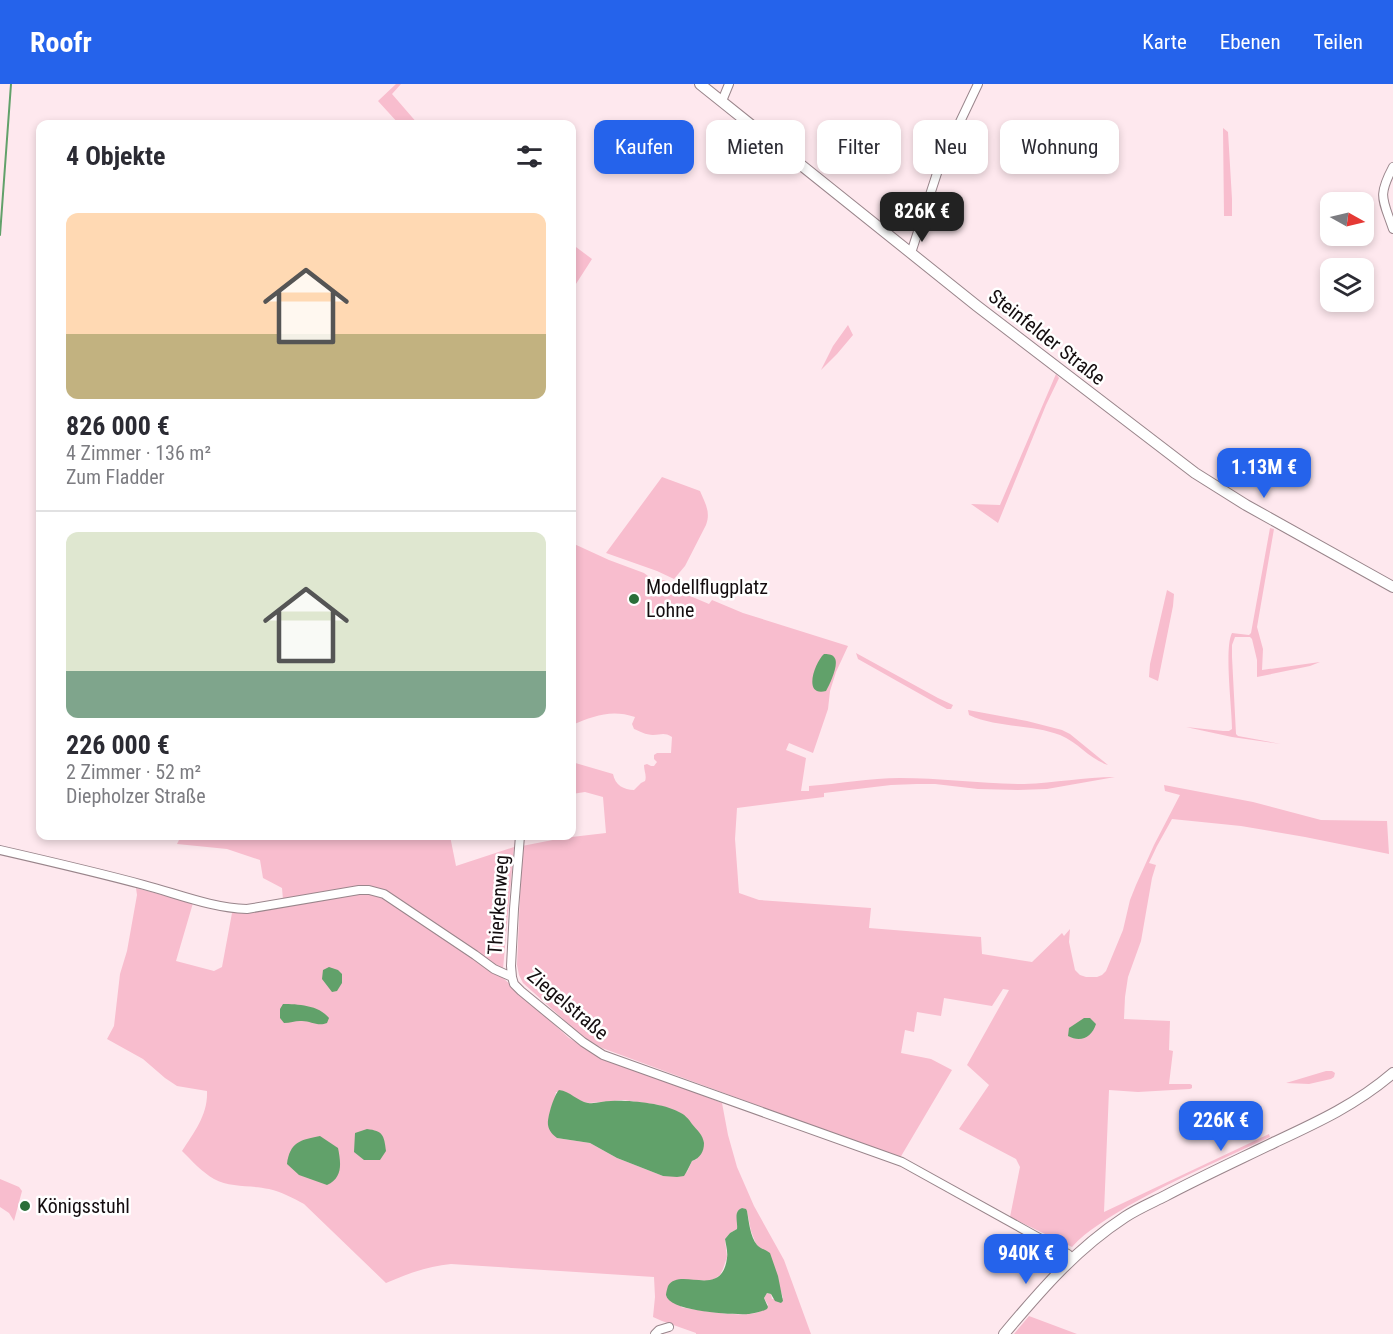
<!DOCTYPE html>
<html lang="de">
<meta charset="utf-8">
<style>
:root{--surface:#fff;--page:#f7f7f7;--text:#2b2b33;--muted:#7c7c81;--line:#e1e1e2;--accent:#2563eb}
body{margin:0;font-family:"Roboto Condensed",sans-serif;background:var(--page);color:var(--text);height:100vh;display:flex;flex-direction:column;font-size:22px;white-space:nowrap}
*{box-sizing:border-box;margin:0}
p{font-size:20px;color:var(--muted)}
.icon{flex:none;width:33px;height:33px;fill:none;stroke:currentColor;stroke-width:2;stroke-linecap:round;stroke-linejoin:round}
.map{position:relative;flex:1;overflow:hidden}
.sheet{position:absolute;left:36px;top:36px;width:540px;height:720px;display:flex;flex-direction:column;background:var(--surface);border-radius:12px;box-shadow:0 3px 9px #0003}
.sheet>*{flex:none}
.banner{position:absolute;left:594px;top:36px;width:570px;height:54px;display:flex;gap:12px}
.needle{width:39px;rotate:98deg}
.buttons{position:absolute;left:1320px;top:108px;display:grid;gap:12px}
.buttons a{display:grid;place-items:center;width:54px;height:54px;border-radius:12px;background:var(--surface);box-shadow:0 3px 9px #0003;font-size:30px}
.price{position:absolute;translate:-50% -51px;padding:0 14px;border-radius:12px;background:var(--accent);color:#fff;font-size:20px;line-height:39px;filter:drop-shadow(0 2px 3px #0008)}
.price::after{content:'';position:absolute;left:50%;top:36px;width:18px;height:14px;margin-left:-9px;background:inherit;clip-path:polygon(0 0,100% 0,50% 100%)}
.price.on{background:#222;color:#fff}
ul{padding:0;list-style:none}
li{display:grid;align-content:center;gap:12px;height:318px;padding:0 30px}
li+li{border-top:2px solid var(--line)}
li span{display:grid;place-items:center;height:186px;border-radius:12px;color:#555}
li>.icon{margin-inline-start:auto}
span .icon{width:108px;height:108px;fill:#fffc;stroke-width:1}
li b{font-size:26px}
h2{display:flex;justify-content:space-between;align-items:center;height:72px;padding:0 30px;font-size:26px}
.chip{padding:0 21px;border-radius:12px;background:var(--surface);box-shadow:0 3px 9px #0003;font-size:21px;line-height:54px}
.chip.on{background:var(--accent);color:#fff}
header{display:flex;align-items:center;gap:36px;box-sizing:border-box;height:84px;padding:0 30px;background:var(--accent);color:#fff}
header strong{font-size:28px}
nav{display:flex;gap:33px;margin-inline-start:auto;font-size:21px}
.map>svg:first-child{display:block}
</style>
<header>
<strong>Roofr</strong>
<nav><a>Karte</a><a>Ebenen</a><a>Teilen</a></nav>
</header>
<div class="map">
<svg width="1393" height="1250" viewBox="0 0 1393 1250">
<rect width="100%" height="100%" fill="#fee8ee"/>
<!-- green -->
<path fill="#f8bdce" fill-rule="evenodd" d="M396,0H401L392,10L418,40H399L378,17Z
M1223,44L1228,48L1232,115V132H1224Z
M572,160L592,175L574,203L572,201Z
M848,241L853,251L837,270L821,286L833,262Z
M1056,290L1059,294L1046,321L998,439L971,420L1000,421Z
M662,393L700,407C705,419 711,428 706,441L685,482L674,495L657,487L606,469Z
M1270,444L1274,445L1257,543L1263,565L1262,586L1320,578L1310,582L1257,593V576L1252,555L1250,553H1235L1232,561V573L1236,650L1238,652L1281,660L1232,653L1186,643L1223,647H1229L1232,645C1232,624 1224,564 1232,549L1249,551L1251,549Z
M572,459L609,476L644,489L648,492L650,496H665L675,502L683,509L709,520L712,516L743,529L848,562L836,588L830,607L828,625L813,669L789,659L786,666L806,674L801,707H809V702C839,700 870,694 900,694C941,694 982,700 1024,700C1055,699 1084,693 1115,693L1047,705L1018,706L978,705L935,700H917L891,701L824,709V713L737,724L735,755L739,809L759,816L871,824L869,844L981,853L982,870L1032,878L1062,849L1064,852L1070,845L1069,858L1075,886L1080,891L1086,893H1097L1102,891L1106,887L1123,846L1130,816L1136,801L1154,761L1180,711L1165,707L1164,701L1253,718L1321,736L1387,737L1389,770L1305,753L1241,742L1172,735L1157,762L1149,779L1156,781L1152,794L1141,857L1128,893L1125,913L1124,935L1170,937L1169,966L1173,967L1169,1000H1190L1192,1001V1004L1190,1005L1138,1008L1109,1006L1104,1128L1269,1050L1270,1053C1222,1075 1174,1096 1128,1122C1109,1134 1087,1146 1072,1163L1010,1133L1020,1083L1016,1075L959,1045L989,1001L967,981L1009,906L1003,905L992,922L944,914L941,932L917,928L914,948L905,946L901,969L931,975L952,986L900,1074L602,964L583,953L523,899L519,891L517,881L522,762L563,754L606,749L603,713L585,708L572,710V678L613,690C615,701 624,706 634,706L641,699L645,697C647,692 644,687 644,681L647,680L651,682H654L657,678L654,675V671L657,669H671L672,653C664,648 661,651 653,651C646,651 639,647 634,645L632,640L635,633C611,625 594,632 572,641Z
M1167,506L1174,510L1173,522L1158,597L1149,593L1150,580Z
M856,569L938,614L953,621L951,625H947L936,619L858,575Z
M968,626L1027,637L1062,646L1070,650L1108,681C1089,675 1078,658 1060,651C1031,640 997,644 969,631Z
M181,752H450L456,782L514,763L503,885L497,882L385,807L283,816L282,804L263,794L260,776L227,765L177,760Z
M136,804L193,819L176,877L214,887L222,883L232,829H249L359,809H368L383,813L503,894L569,954L598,971L722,1019L728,1051L737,1083L754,1122L784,1176L811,1250H696V1249L662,1237L653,1233L655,1213L654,1193L451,1180C428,1182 407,1190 386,1199L304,1120C293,1114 282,1108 269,1105C252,1101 230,1104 214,1095C202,1088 192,1077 182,1067C194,1048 208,1031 207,1007L177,1002L165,994L143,975L107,955L114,942L120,890L127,867L137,811ZM556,1008L567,1009L579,1017L589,1019L623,1016L658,1021L679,1028L697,1075L692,1077L687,1088L663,1092L617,1074L590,1059L557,1054L554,1018ZM742,1124L747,1127L751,1147L756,1160L774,1184L783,1214L772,1215L771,1210L767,1209L764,1214L768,1221C765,1223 763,1226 761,1227C748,1235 696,1226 681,1223L690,1196L708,1197L714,1195L720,1191L723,1185L727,1173L725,1155L730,1149L737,1145V1128Z
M1326,987H1332L1335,989L1334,993L1331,995L1309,1000L1286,999Z
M0,1095L19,1103L22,1107L14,1137L9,1129L0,1123Z
M1029,1232L1077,1250H1014Z"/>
<!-- water -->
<path fill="#61a16a" d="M824,570C827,570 832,570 834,573C840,579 830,600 826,607C802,613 815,578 824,570Z
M329,883L338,886L342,890V899L337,907L332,908L322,895L323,886Z
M283,920C297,920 319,921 329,934L327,939C317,943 310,936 300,937C295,937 290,939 284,939L280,934V925Z
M1084,934H1090L1096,940C1092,953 1081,959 1068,952L1069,944Z
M559,1006C570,1007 577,1017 588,1019C596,1020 603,1017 611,1017C629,1016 662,1019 679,1028C684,1030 689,1035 692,1040C697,1046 703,1051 704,1059C704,1068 700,1074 692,1077L687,1087L684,1092L677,1093L663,1092L617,1074L590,1059L557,1054C553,1051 549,1047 548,1041C547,1034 554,1011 559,1006Z
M367,1045C383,1047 384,1051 386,1067L380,1076H364L354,1068L355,1049Z
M320,1052L338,1064C341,1079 343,1094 327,1101L299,1091L287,1080C290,1058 300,1056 320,1052Z
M742,1124L746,1125L747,1127C749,1138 750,1152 757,1161C761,1165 766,1166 770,1169L778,1192L783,1217L781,1219L775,1217L771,1210L767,1209L764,1214L768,1223L767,1225C761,1228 756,1229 749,1230C735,1231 669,1228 666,1211C666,1209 667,1205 668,1202C680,1182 722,1216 727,1174C728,1168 726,1161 725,1155L730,1149L737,1145C738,1138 733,1127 742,1124Z"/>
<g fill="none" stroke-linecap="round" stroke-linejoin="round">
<!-- stream -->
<path stroke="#61a16a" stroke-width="2" d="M0,151L11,0"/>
<!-- minor casing -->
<g stroke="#99858b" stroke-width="10">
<path id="minor" d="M722,17L729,0
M1393,83C1377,113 1383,115 1393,145
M911,169L940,80L978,0
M0,766C48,777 96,788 144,801C178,810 212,824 247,825L359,806H369L384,810L475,871L494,885L512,893L514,900L521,907L583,958L603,971L902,1078L1068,1170L1072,1174
M512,893L511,882L514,825L520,752
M655,1250L659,1246L669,1243"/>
</g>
<!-- major casing -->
<g stroke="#99858b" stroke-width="12">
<path id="major" d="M700,0L977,222L1195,389L1246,421L1393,503
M1004,1250C1041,1206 1076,1165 1125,1133C1137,1125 1151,1119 1165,1112C1201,1093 1238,1076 1275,1058C1318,1038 1357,1020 1393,989"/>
</g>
<!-- minor -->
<use href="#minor" stroke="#fff" stroke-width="8"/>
<!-- major -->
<use href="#major" stroke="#fff" stroke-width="10"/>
</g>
<!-- markers -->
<g fill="#2b6e39" stroke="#fff" stroke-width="2">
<circle cx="634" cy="515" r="6"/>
<circle cx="25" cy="1122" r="6"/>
</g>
<g text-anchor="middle" stroke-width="5" stroke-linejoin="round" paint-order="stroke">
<!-- street labels -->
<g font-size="20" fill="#140d0f" stroke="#fff">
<text transform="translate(1047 253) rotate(38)" y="7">Steinfelder Straße</text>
<text transform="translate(498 821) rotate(-86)" y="7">Thierkenweg</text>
<text transform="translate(568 920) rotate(40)" y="7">Ziegelstraße</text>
</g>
<!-- poi labels -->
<g font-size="20" fill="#140d0f" stroke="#fff" text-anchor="start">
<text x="646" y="510">Modellflugplatz<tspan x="646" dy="23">Lohne</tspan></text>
<text x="37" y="1129">Königsstuhl</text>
</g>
</g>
</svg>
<div class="buttons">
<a><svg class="needle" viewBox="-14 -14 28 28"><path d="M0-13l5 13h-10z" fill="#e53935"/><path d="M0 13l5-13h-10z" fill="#7c7c81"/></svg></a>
<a><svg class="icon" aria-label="layers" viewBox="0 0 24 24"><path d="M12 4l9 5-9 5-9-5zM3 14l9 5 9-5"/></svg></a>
</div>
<b class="price on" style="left:922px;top:159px">826K €</b>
<b class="price" style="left:1264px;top:415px">1.13M €</b>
<b class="price" style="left:1221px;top:1068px">226K €</b>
<b class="price" style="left:1026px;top:1201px">940K €</b>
<div class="banner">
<a class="chip on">Kaufen</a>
<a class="chip">Mieten</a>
<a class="chip">Filter</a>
<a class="chip">Neu</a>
<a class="chip">Wohnung</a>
</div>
<section class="sheet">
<h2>4 Objekte<svg class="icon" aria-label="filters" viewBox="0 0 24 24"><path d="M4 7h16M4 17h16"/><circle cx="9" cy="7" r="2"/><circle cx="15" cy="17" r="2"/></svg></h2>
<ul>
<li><span style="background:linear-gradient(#ffd9b3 65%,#c2b280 0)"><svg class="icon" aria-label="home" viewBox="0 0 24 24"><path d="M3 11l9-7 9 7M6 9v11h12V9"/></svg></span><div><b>826 000 €</b><p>4 Zimmer · 136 m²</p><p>Zum Fladder</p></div></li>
<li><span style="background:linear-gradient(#dfe7d0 75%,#7fa58c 0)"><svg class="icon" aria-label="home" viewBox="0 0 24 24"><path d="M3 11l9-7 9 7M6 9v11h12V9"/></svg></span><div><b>226 000 €</b><p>2 Zimmer · 52 m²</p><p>Diepholzer Straße</p></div></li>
</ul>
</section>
</div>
